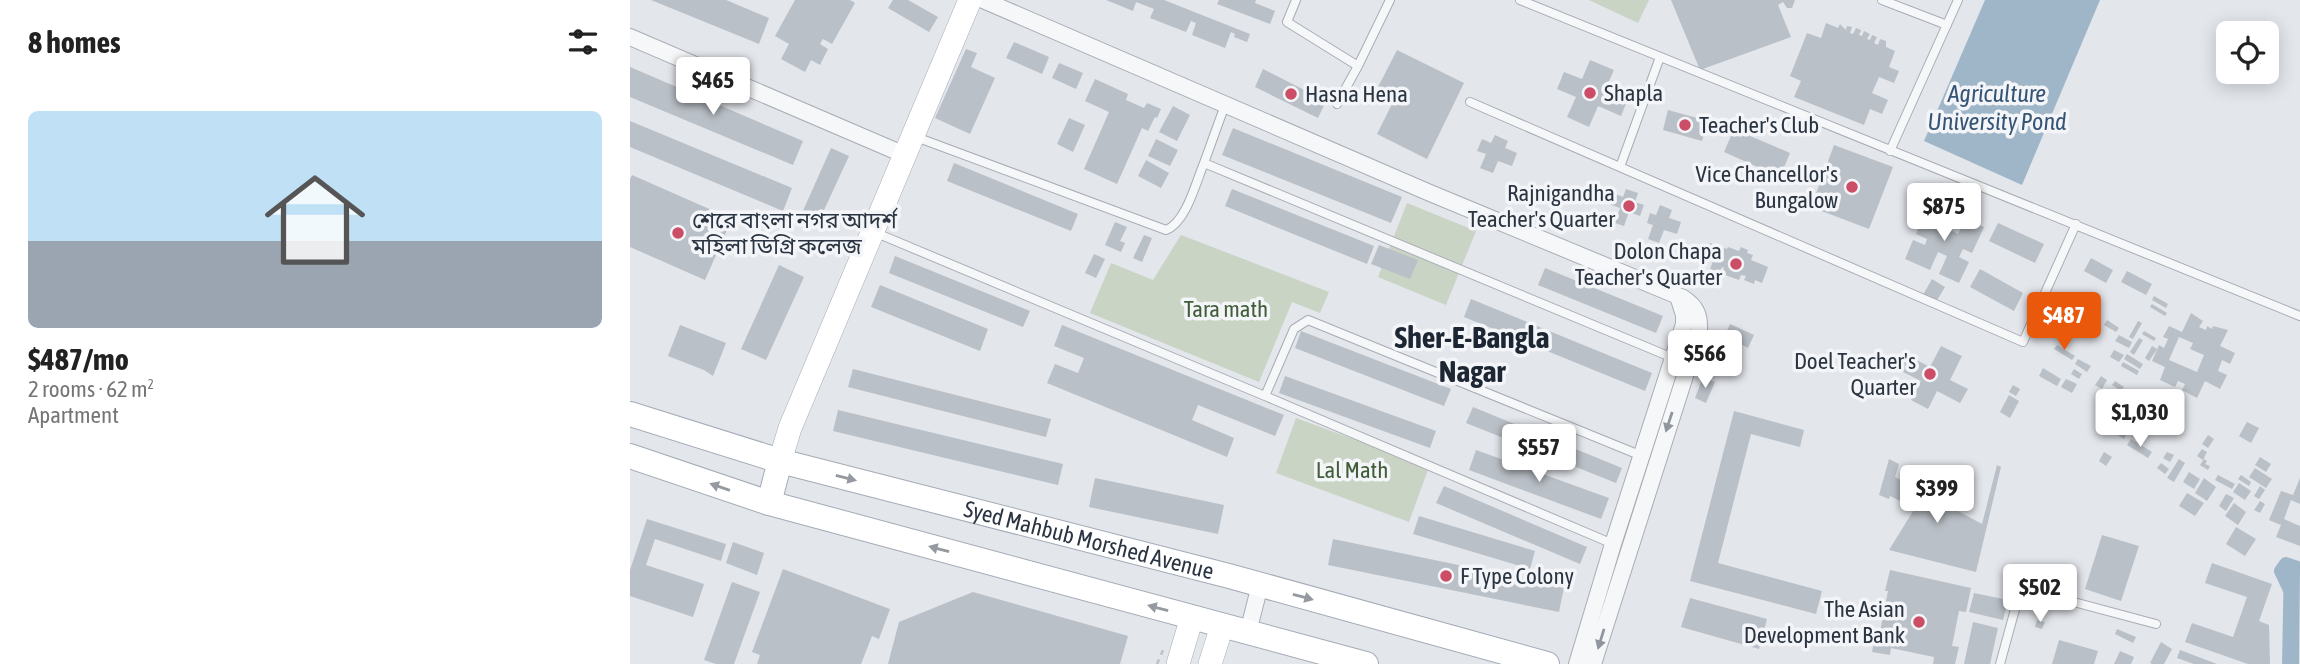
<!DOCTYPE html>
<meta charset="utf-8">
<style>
:root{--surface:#fff;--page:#f2f2f2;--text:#222;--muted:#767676;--accent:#ea580c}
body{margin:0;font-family:"Asap Condensed","Noto Sans Bengali",sans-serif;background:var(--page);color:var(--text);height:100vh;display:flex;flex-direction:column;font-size:26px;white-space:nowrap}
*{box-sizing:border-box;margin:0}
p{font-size:23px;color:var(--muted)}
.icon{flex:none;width:38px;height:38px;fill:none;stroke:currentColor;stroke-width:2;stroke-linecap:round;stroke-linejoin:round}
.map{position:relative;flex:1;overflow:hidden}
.drawer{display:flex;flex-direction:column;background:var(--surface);width:630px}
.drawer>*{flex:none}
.buttons{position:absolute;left:1586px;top:21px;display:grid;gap:14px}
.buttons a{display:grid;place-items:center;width:63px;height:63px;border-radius:10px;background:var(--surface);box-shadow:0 4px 18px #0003;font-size:35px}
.price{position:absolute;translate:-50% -60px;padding:0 16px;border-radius:7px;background:#fff;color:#222;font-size:23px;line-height:46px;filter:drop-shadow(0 2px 4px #0008)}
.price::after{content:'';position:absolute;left:50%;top:42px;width:21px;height:16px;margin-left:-10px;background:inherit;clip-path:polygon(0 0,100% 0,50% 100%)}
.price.selected{background:var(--accent);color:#fff}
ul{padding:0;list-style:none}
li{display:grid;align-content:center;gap:14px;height:371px;padding:0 28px}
li span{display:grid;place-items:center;height:217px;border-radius:10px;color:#555}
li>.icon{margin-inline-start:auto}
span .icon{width:126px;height:126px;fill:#fffc;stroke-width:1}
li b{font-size:30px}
h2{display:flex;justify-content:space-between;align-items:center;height:84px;padding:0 28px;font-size:30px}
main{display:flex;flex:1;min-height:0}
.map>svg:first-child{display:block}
</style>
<main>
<section class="drawer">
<h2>8 homes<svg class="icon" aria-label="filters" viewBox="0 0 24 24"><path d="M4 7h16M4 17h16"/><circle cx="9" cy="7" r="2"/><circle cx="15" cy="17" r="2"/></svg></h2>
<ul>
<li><span style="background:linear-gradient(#bfe0f5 60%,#9aa5b1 0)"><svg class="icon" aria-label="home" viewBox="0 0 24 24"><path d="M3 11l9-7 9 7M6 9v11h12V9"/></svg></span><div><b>$487/mo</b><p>2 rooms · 62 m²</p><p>Apartment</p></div></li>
</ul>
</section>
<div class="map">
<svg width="1670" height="664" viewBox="0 0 1670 664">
<rect width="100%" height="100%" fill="#e3e6eb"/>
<!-- green -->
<path fill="#c9d4c4" d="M959,0H1019L1008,23Z
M777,203L846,231L816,305L748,277Z
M551,235L699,292L690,313L662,302L629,382L460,313L481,263L523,280Z
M666,418L799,467L779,522L646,473Z"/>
<!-- water -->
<path fill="#9fb6c9" d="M1355,0H1470L1392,185L1294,141Z
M1654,559L1670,564L1669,664H1652Z"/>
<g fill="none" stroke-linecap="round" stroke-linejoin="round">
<!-- canal -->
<path stroke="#9fb6c9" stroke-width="14" d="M1661,592L1651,571L1656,564L1670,569"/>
</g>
<!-- building -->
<path fill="#bac0c7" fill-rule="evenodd" d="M21,0H96L139,18L129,44Z
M165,0H220L225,3L202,44L193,39L190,44L198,49L190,65L181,60L175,72L151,59L159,44L145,36Z
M263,0H278L308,17L299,32L258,8Z
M476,0H534L620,34L617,42L604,37L605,34L601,32L595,48L562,35L566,23L561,21L556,32L520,18L524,9L506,2L503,11Z
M589,0H626L625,3L645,11L640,24L587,4Z
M1041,0H1165L1162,8H1157L1153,2L1148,5L1161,37L1070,70Z
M1196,23L1208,28L1210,24L1216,30L1217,26L1222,27L1220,33L1223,34L1226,28L1231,30L1229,35L1232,36L1234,31L1240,34L1237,39L1240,40L1242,35L1247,37L1244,43L1248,45L1250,39L1256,41V47L1265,51L1259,67L1269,71L1264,83L1249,77L1242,93L1258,100L1252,114L1240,109L1234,125L1164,97L1171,81L1160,76L1177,33L1191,38Z
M384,42L419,57L412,74L376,58Z
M336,49L347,53L341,67L365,78L340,134L305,118Z
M767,50L834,83L797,159L747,134L762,104L744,95Z
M960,60L984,70L975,90L998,99L991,116L968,106L959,127L937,117L946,97L927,89L934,72L952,79Z
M429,63L453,73L446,89L422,78Z
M0,67L173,141L163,165L0,97Z
M633,69L696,101L688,118L625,87Z
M465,79L498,94L496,100L514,108L517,103L531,109L527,118L525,117L518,131L512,128L487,184L454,169L479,112L455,101Z
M543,106L560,115L547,141L529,132Z
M1038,110L1078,121L1072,141L1033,130Z
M439,118L455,125L443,152L427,144Z
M0,121L162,188L153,211L0,147Z
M603,128L772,197L761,223L592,155Z
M1104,129L1160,153L1150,177L1094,152Z
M865,135L878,141L875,148L887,153L882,166L868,161L863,173L850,168L856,154L847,151L852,139L861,143Z
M526,139L548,150L540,166L518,156Z
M1204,145L1263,167L1239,229L1181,207Z
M201,148L219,156L189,221L172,213Z
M516,160L539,173L531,188L508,176Z
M324,163L448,214L441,231L317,181Z
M2,175L102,219L75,280L0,247V179Z
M602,189L744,246L737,264L595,206Z
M996,189L1008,193L1005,202L1014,205L1010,216L999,212L994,226L985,223L990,208L979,204L983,193L993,197Z
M1300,203L1326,215L1319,229L1328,234L1335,219L1354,227L1342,253L1333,249L1329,257L1339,262L1329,283L1309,274L1317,256L1308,252L1300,270L1275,259L1283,240L1295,245L1297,239L1286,234Z
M1030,205L1042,210L1039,218L1051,222L1047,234L1034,230L1029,243L1018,239L1023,225L1017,223L1020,213L1026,215Z
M485,222L497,227L490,241L495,243L491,252L475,245Z
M1368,223L1414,244L1405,263L1359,241Z
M514,235L522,238L512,262L503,258Z
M1080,243L1097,249L1098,247L1109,251L1111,247L1118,250L1117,253L1123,255L1121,260L1138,267L1132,283L1125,280L1124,284L1114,280L1116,276L1111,275L1109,280L1092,274L1094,268L1092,267L1090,272L1080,269L1083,261L1074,258Z
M749,245L788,260L780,279L741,264Z
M464,254L475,259L466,278L455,273Z
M265,256L400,311L393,327L259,273Z
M1461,258L1483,270L1476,283L1454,271Z
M149,265L174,277L136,360L111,349Z
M915,268L1033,316L1026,333L908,285Z
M1350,269L1393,293L1384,311L1340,287Z
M1497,271L1522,284L1516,295L1491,282Z
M1302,279L1315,287L1306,302L1293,295Z
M250,285L358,329L350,351L241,307Z
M1436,294L1445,300L1439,312L1429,306Z
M1524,296L1538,304L1536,308L1522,300Z
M1454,298L1459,301L1454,310L1450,307Z
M841,299L1022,373L1015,391L834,317Z
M1463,304L1470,308L1465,316L1458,313Z
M1522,304L1537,313L1535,316L1520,307Z
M1447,309L1455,313L1451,320L1443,315Z
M1561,313L1573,321L1569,327L1576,330L1577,326L1582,329L1583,326L1598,330L1590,346L1605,353L1600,364L1592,360L1588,371L1597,375L1590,389L1575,381L1567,398L1552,390L1555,384L1548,381L1545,387L1530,380L1535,367L1522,361L1529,345L1534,348L1538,339L1533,337L1539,326L1552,332ZM1549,337L1563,343L1560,349L1574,355L1567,372L1539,360Z
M1430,315L1438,320L1429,335L1421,330Z
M1477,320L1489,328L1486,332L1474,325Z
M1508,321L1512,323L1503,339L1499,337Z
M1100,324L1124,335L1118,348L1107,342L1103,351L1085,342L1091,330L1096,333Z
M50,325L96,343L83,376L74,370L38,356Z
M432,325L654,415L645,436L568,405L562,420L604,438L597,457L417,383L425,364L448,373L454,358L424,346Z
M671,331L821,389L814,406L665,348Z
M1514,331L1526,338L1524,341L1512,334Z
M1489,335L1502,342L1499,348L1485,341Z
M1509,338L1513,340L1504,355L1500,352Z
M1427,345L1445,356L1442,360L1424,349Z
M1311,346L1332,356L1320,380L1338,389L1330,403L1307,391L1298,409L1281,400L1291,381L1265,368L1273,353L1300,367Z
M1522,346L1527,349L1519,361L1515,358Z
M1484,350L1494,355L1489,362L1480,357Z
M1497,354L1513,364L1510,369L1494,359Z
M1448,359L1461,366L1457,372L1445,364Z
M1493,362L1509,371L1507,375L1491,366Z
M1413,368L1431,379L1427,386L1409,376Z
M223,369L421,419L416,437L218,387Z
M1444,369L1452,374L1449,379L1441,374Z
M655,376L806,431L800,448L649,393Z
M1471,376L1477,380L1472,389L1465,385Z
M1073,377L1085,382L1076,403L1065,398Z
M1436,379L1447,384L1442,393L1431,387Z
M1485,381L1494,387L1491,391L1482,385Z
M1383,385L1390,389L1386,396L1379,392Z
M1496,393L1502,397L1499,402L1492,398Z
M1379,395L1389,401L1380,418L1370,412Z
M843,407L992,468L986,483L836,423Z
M208,410L433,464L428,485L203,431Z
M1104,411L1174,430L1170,447L1121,434L1088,563L1192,591L1186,614L1060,581Z
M1497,422L1514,433L1510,438L1494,426Z
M1617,422L1629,428L1621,443L1609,436Z
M1489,429L1497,434L1494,439L1486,434Z
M1578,435L1584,439L1578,448L1572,444Z
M1501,439L1522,452L1518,458L1497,445Z
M1572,449L1577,452L1573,460L1567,456Z
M846,450L979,498L971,519L839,470Z
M1474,452L1482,457L1476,466L1469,461Z
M1537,452L1544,455L1540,462L1533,458Z
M1630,457L1641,464L1636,472L1625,465Z
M1259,459L1269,464L1265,477L1352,524L1367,465L1371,467L1346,572L1259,550L1285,508L1260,496L1259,499L1249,495Z
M1549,459L1555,463L1544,482L1537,478Z
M1574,459L1577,461L1575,464L1580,466L1578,470L1570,465Z
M1531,463L1539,469L1535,474L1527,468Z
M1625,468L1642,479L1636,488L1619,477Z
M1559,472L1570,479L1564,489L1553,482Z
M1588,475L1605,484L1602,489L1585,480Z
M1611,475L1621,482L1619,486L1608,479Z
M465,478L594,505L588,534L459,507Z
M1574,478L1586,487L1577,501L1565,493Z
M1670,478V504L1661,500L1654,519L1670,526V546L1646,537L1651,525L1639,520L1651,491L1663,495Z
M1609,483L1621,491L1615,500L1603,492Z
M814,486L957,547L950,564L806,503Z
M1630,486L1635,490L1629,499L1624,496Z
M1557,493L1574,503L1565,516L1549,506Z
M1596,494L1604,498L1596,511L1589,506Z
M1630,501L1635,504L1630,513L1624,510Z
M1604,503L1616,512L1608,525L1595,516Z
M789,516L905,551L900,569L783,534Z
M17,519L96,544L91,561L25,539L16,565L74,584L63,617L0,596V570Z
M1606,527L1626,539L1615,556L1596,544Z
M1472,535L1509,546L1491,601L1455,589Z
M703,539L934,587L929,612L698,565Z
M103,542L134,553L127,575L96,563Z
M1582,563L1642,584L1629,621L1639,625L1640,664H1618L1555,642L1562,623L1603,637L1617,597L1575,583Z
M153,569L260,609L249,639L242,636L231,664H127L130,655L122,652Z
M1260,570L1341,588L1336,612L1329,611L1322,646L1329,647L1325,664H1303L1304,657L1261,648L1260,655L1242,652L1246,631L1250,632L1258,591H1255Z
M102,582L130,592L104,664H86L74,660Z
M343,592L498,636L490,664H258L269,622Z
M1344,593L1378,600L1373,620L1339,612Z
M1060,598L1137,619L1129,649L1051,627Z
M1407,620L1415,622L1412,629L1405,627Z
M1343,622L1368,628L1360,664H1334Z
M1487,629L1506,637L1503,643L1485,634Z
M1429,640L1468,651L1464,664H1422Z
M1531,642L1542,649L1534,664H1522L1520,663Z
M1550,650L1587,664H1564L1547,658Z
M1490,651L1504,657L1501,664H1484Z"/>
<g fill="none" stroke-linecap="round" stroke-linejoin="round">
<!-- lane casing -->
<g stroke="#a8adb5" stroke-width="10">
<path id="lane" d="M666,0L657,22L728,66L760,0
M890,0L1670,316
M1252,0L1317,25
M840,102L1393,342L1446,224
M707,104L728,66
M595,105L574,163L1043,358
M286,137L536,230C556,223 566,182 574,163
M1260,151L1328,0
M990,167L1030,57
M244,232L635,396
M983,544L635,396L664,329L678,320L1012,456
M1370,664L1387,602L1392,593L1399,590L1526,624"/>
</g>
<!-- street casing -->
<g stroke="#a8adb5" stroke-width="18">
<path id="street" d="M353,0L800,193L1053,298C1067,307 1070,316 1069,332L963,664
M0,37L275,155
M618,632L630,585
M947,664L983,544L1054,324V315L1048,296"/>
</g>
<!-- secondary casing -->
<g stroke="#a8adb5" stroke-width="24">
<path id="secondary" d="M150,461L160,428L340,0
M548,664L562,617
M580,664L592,626"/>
</g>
<!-- primary casing -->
<g stroke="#a3abb6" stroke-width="26">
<g id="primary">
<path id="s1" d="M0,414L150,461L599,576L917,664"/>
<path d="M0,456L139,503L736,664"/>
<path d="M139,503L150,461"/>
</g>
</g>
<!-- path -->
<path stroke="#bdc1c6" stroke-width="2.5" stroke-dasharray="5 5" stroke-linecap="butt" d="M527,664L534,648"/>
<!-- lane -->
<use href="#lane" stroke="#f6f7f9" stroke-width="8"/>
<!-- street -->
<use href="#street" stroke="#f6f7f9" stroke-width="16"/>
<!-- secondary -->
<use href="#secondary" stroke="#fff" stroke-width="23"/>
<!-- primary -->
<use href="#primary" stroke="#fff" stroke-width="24"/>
</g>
<!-- one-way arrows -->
<defs><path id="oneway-solid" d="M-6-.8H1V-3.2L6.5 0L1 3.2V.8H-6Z" transform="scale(1.75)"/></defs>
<g fill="#90969e">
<use href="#oneway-solid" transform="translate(1039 422) rotate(108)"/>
<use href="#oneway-solid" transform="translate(971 639) rotate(107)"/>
</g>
<g fill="#959aa0">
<use href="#oneway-solid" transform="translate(216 478) rotate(14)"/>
<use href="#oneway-solid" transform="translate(90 487) rotate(-161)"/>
<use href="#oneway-solid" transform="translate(309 549) rotate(-165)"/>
<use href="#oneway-solid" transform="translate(673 597) rotate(15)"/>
<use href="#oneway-solid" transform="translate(528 608) rotate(-165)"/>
</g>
<!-- markers -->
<g fill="#cb4d66" stroke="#f3f5f8" stroke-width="2.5">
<circle cx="960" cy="93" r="7"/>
<circle cx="661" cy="94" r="7"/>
<circle cx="1055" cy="125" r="7"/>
<circle cx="1222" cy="187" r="7"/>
<circle cx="999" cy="206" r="7"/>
<circle cx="48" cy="233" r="7"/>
<circle cx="1106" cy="264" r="7"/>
<circle cx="1300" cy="374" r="7"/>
<circle cx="816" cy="576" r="7"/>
<circle cx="1289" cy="622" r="7"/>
</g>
<g text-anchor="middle" stroke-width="7" stroke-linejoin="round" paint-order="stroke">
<!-- poi labels -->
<g font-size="23" fill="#2b3542" stroke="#f3f5f8" text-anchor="start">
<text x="974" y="101">Shapla</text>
<text x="675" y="102">Hasna Hena</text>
<text x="1069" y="133">Teacher's Club</text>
<text x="1208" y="182" text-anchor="end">Vice Chancellor's<tspan x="1208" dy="26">Bungalow</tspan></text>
<text x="985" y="201" text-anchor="end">Rajnigandha<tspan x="985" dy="26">Teacher's Quarter</tspan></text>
<text x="62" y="228">শেরে বাংলা নগর আদর্শ<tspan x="62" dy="26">মহিলা ডিগ্রি কলেজ</tspan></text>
<text x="1092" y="259" text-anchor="end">Dolon Chapa<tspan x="1092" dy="26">Teacher's Quarter</tspan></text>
<text x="1286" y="369" text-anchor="end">Doel Teacher's<tspan x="1286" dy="26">Quarter</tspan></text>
<text x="830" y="584">F Type Colony</text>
<text x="1275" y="617" text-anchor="end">The Asian<tspan x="1275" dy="26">Development Bank</tspan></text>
</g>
<!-- park labels -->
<g font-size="23" fill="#415e39" stroke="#f3f5f8">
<text x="596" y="317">Tara math</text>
<text x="722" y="478">Lal Math</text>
</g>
<!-- street labels -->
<g font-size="23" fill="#2b3542" stroke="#f3f5f8">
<text dy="8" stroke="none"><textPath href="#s1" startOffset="476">Syed Mahbub Morshed Avenue</textPath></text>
</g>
<!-- water labels -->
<g font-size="24" font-style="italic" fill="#365575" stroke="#f3f5f8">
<text x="1367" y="102">Agriculture<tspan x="1367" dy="28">University Pond</tspan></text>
</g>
<!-- district labels -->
<g font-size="30" font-weight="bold" fill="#1d2633" stroke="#f3f5f8">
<text x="842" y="348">Sher-E-Bangla<tspan x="842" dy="34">Nagar</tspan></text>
</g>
</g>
</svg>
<div class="buttons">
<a><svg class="icon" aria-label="locate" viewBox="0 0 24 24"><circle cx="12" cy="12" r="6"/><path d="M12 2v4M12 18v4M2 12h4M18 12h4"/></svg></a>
</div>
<b class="price" style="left:83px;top:117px">$465</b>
<b class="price" style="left:1314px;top:243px">$875</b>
<b class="price selected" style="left:1434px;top:352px">$487</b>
<b class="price" style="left:1075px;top:390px">$566</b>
<b class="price" style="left:1510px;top:449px">$1,030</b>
<b class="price" style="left:909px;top:484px">$557</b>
<b class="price" style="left:1307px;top:525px">$399</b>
<b class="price" style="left:1410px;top:624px">$502</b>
</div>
</main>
